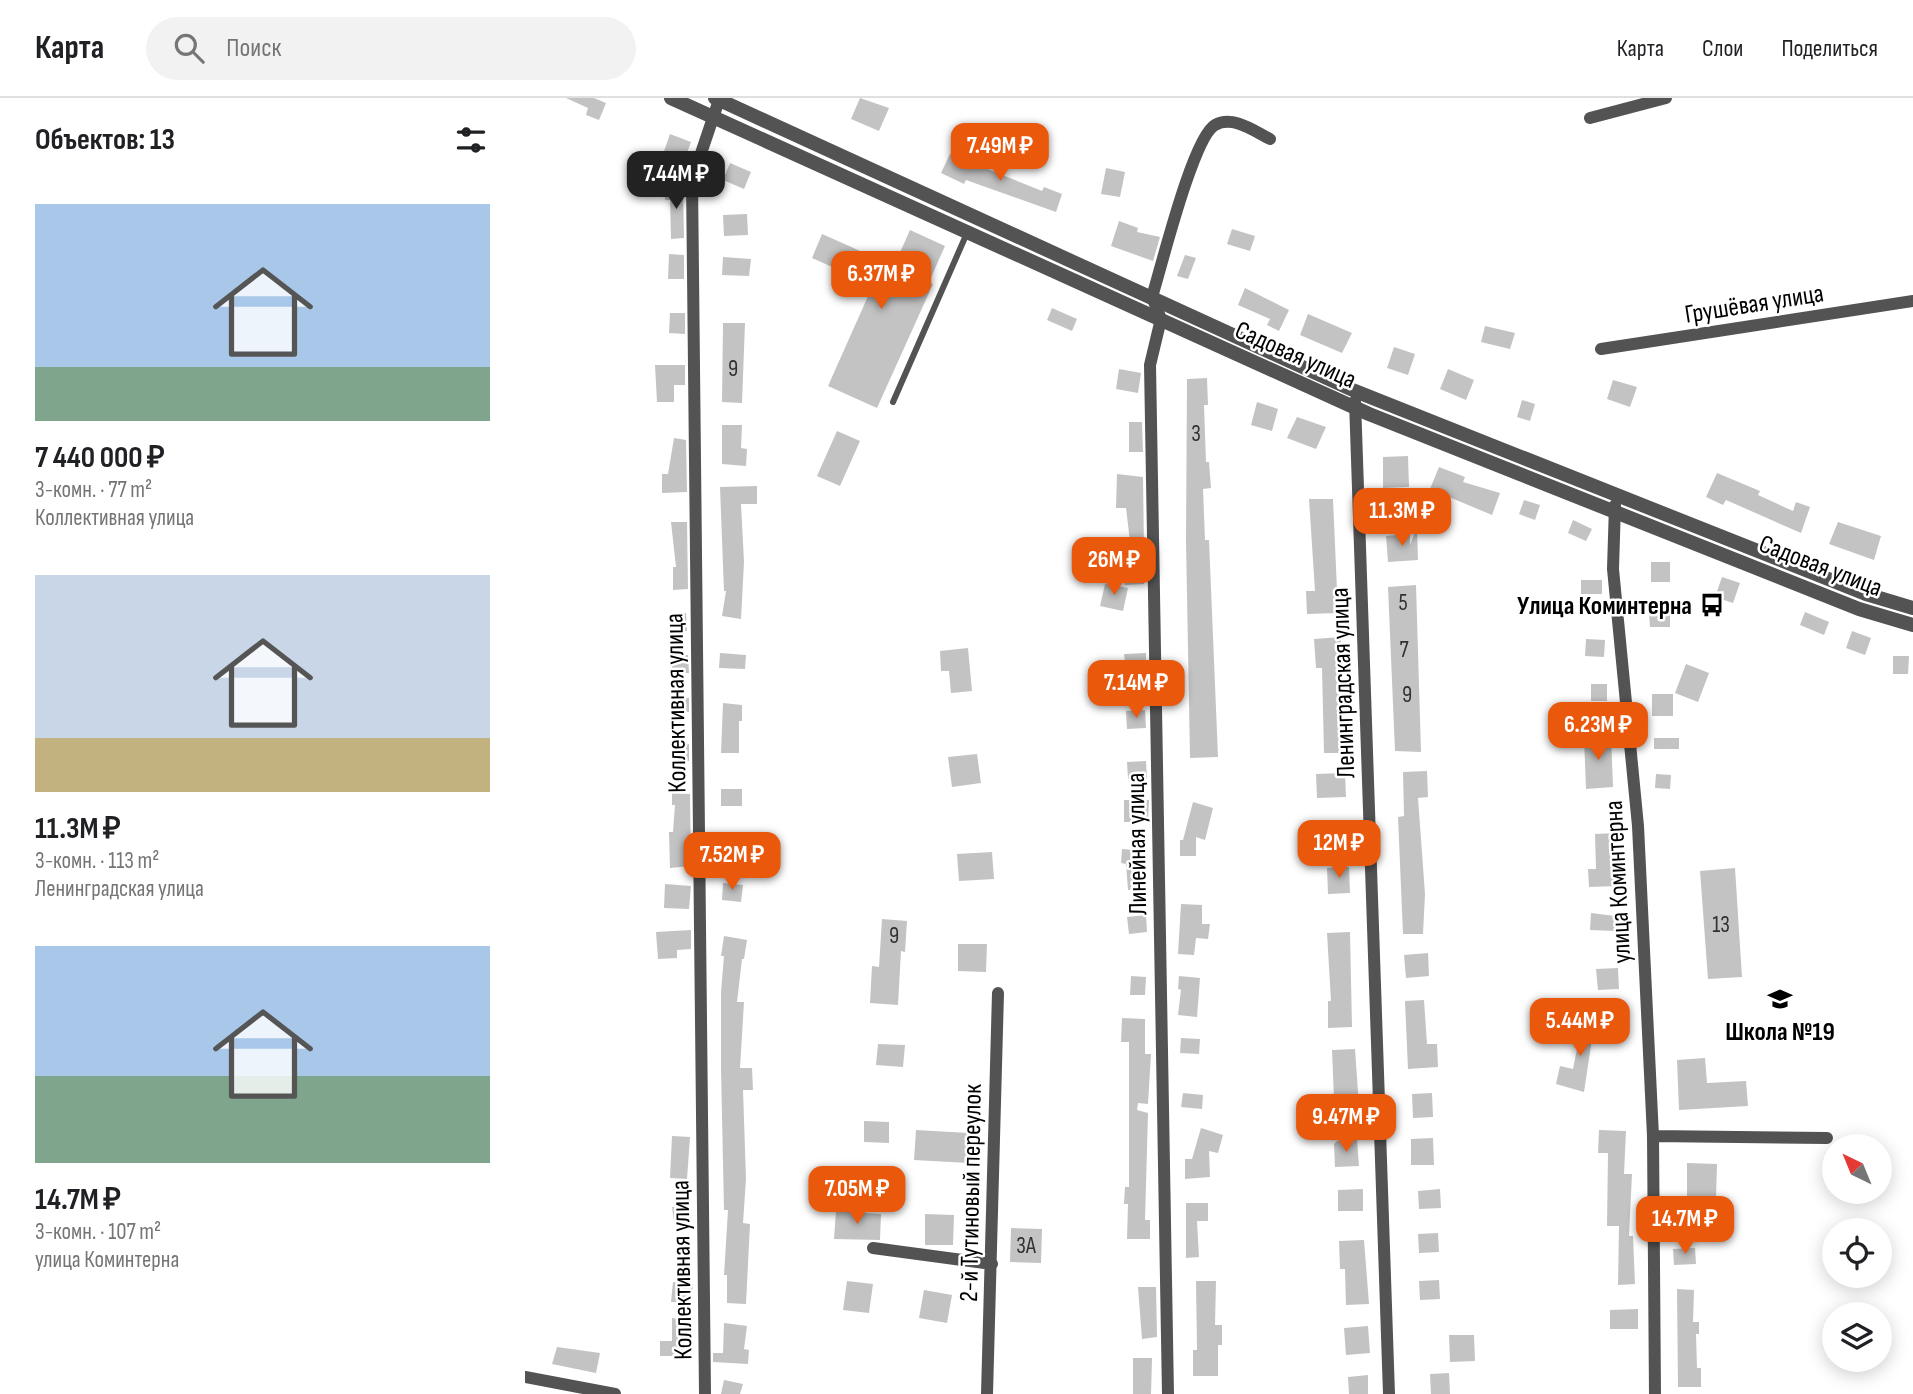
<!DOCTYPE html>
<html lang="ru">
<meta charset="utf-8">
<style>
:root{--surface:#fff;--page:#f2f2f2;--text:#202124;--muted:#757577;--line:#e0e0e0;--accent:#ea580c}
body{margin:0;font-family:"Sofia Sans Condensed",sans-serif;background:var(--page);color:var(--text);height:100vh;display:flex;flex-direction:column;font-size:26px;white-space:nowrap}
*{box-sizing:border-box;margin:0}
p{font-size:23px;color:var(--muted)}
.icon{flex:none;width:38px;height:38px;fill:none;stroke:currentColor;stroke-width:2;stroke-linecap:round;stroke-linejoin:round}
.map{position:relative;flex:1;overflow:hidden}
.side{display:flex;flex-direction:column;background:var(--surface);width:525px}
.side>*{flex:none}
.needle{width:46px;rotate:317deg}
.tools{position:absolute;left:1297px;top:1036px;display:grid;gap:14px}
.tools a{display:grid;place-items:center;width:70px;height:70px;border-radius:50%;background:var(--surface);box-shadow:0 4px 18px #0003;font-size:35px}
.price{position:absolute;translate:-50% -60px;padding:0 16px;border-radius:14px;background:var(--accent);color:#fff;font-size:23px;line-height:46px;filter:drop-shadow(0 2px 4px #0008)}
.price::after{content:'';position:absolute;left:50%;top:42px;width:21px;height:16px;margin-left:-10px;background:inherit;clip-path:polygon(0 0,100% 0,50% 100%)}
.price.on{background:#222;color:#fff}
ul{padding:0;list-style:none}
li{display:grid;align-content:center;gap:14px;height:371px;padding:0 35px}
li span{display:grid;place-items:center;height:217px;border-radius:0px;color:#555}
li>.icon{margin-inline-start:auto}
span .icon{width:126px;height:126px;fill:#fffc;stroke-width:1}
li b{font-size:30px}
h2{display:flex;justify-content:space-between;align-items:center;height:84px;padding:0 35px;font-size:30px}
header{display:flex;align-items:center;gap:42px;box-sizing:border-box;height:98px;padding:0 35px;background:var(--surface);border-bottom:2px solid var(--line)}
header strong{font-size:33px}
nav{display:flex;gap:38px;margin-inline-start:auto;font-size:24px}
.search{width:490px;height:63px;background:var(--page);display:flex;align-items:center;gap:18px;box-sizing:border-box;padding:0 24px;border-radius:38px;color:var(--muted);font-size:26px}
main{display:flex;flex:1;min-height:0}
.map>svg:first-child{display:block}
</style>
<header>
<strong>Карта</strong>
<div class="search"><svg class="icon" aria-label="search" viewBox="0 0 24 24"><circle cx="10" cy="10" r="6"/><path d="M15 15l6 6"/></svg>Поиск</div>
<nav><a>Карта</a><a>Слои</a><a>Поделиться</a></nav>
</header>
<main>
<section class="side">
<h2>Объектов: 13<svg class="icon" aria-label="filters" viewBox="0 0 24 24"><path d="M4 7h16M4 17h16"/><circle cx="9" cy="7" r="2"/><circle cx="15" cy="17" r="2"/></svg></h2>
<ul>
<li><span style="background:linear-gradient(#a9c7e8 75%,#7fa58c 0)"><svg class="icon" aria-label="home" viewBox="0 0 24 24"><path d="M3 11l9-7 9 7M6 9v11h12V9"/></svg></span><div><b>7 440 000 ₽</b><p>3-комн. · 77 m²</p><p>Коллективная улица</p></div></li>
<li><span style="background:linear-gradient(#c9d6e8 75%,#c2b280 0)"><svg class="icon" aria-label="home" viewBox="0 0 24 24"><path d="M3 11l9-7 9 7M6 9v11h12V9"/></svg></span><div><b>11.3M ₽</b><p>3-комн. · 113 m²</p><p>Ленинградская улица</p></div></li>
<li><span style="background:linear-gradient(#a9c7e8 60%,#7fa58c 0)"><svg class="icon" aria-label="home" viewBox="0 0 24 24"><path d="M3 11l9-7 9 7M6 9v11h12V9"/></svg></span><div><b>14.7M ₽</b><p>3-комн. · 107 m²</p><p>улица Коминтерна</p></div></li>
</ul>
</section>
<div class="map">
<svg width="1388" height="1296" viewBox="0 0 1388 1296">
<rect width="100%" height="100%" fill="#fff"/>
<!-- building -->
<path fill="#c3c3c3" d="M41,0H69L81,5L74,22L61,17L63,10Z
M335,0L364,10L354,33L326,21Z
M145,36L166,44L159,63L138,56Z
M425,56L517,93L519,89L537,96L531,114L441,82L439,86L416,75Z
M205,65L226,74L219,91L198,82Z
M581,70L600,74L595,99L576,96Z
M158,89L159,140L146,141L145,102H140V90Z
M222,116L223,137L199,138L198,117Z
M594,123L613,130L612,134L635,139L628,163L586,148Z
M707,131L730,138L725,153L702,146Z
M385,132L420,148L404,184L408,186L352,310L303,288L348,187L287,160L297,136L369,168Z
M144,156L159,157V181H143Z
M660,157L671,160L663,181L652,178Z
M198,159L226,161L224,178L197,177Z
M720,190L764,212L754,233L742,227L745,221L713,207Z
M527,210L552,221L547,233L522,222Z
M145,215H160V236L144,235Z
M783,216L827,235L817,255L775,237Z
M198,225H220L217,305L197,304Z
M960,228L990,235L985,251L956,244Z
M869,249L890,256L883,277L862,270Z
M130,267H160V287H149V304H132Z
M594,271L616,275L613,295L591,291Z
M923,271L949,282L941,302L915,291Z
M682,280L683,307H679L681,364H684L686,390L678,391L680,442H684L693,659L665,660L661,443L662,281Z
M1088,282L1112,289L1105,309L1082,301Z
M997,302L1010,306L1005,323L992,319Z
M732,304L753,311L747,333L726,327Z
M772,319L801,329L791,351L762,340Z
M604,324H617L618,354H604Z
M197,327H217L216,350L222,351L221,368L197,366Z
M312,333L335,343L315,388L292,378Z
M149,340L161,342L162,394L137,395V376H143Z
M883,358L884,389L858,390V359Z
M914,369L940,379L938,384L975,395L967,417L905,391Z
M1192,375L1235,393L1233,397L1268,413L1271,404L1285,409L1276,435L1201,402L1198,407L1181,399Z
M592,376L618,379L619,452H606L601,410H591Z
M232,388V406H216L219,464L216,521L197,518L201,493H199L195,389Z
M784,401H808L813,515L782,516L781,493H790Z
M999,402L1015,407L1010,422L994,416Z
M1048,422L1067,431L1061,443L1043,435Z
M146,424H162L163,491L148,492V469H151Z
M1313,424L1356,438L1349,462L1304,446Z
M892,429L893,462L863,464L861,438L885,436V447Z
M1126,464H1145V484H1126Z
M619,475V486L600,487L599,476Z
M1197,479L1215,485L1208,505L1190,499Z
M1056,482H1077V496H1056Z
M580,486L603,490L598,513L575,508Z
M891,487L896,654L870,653L863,489Z
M1280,514L1304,524L1299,537L1275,527Z
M161,515L162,533H145L144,516Z
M1124,515H1145V529H1125Z
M1327,533L1346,540L1340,557L1321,550Z
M816,539V629H820V655H799L797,570H791L789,541Z
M1061,541L1080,542L1079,559L1060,558Z
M443,550L447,593L426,595L424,573H416L415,553Z
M195,555L221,557L220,571L194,570Z
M621,555V589H603L599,556Z
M147,557H163L164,575H147Z
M1368,558H1384L1383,576H1368Z
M1161,566L1184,575L1173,604L1150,595Z
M1066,586H1082V603H1066Z
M1127,596H1148V618H1127Z
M147,599L164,600V614L147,613Z
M198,605L217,607V623H214V655H196Z
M620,612L621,630L602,631L601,613Z
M1086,637L1088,689L1061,691L1059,639Z
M1129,640H1154V651H1129Z
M148,645L164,646V663H147Z
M452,656L456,685L427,689L423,659Z
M621,663L622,681H603L602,664Z
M902,673L903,699L893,700L900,796L898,836H878L873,719L879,718L878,674Z
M820,675L821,699L792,700L791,676Z
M1131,676L1146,677L1145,691L1130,690Z
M196,691H217V708H196Z
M147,695L165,696L166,768L145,770L144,734H148L150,707H147Z
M599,702H624L623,724H599Z
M668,704L688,710L680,742L671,739V758H655V742H658Z
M821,724L822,747L798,749L796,726Z
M1092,735L1093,788L1064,789L1063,771H1071L1070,736Z
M197,740L219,741L218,760L196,759Z
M597,751L621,753L620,791L603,792L601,766L596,765Z
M467,754L469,781L434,783L432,756Z
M824,769L825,795L803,796L802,770Z
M1210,770L1217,879L1183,881L1175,773Z
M198,785L218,787L216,804L197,802Z
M140,786L166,788L164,811L139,810Z
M656,806L677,807V826H685L683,841L671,840L669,857L653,856Z
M1066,815L1090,818L1091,833L1065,832Z
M621,817L622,834L604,836L602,819Z
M357,821L382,823L380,854L376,853L373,907L345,905L347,868L354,869Z
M166,832V851L152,852V860L133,861L131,834Z
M825,834L827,929L803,930V903H806L802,835Z
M199,838L222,842L219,861H217L212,904H219L215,970H227L228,992H218L221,1081L218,1125L225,1126L221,1206L202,1205V1177H199L203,1112H199L196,971V894L199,858H196Z
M433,846H462L461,874L433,873Z
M903,855L904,878L881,880L879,857Z
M1093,870L1094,891L1073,892L1071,871Z
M606,878L621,879L620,897H605Z
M654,878L675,880L672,919L653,917L656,892L653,891Z
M899,902L902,946H912L913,969L883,971L880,903Z
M1071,907L1095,910L1093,925L1069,921Z
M597,920L620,921V956H626L623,1006L613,1005L612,1012L623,1015L620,1122H625V1141H602L603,1106H599L600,1089H604V944H596Z
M1058,921L1076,924L1073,942L1067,941L1059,994L1031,986L1035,968L1048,971Z
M656,940L675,941L674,956L655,955Z
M353,946L380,947L378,969L351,967Z
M830,951L835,1023L810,1025L807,952Z
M1180,960L1182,985L1221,983L1223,1008L1154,1012L1152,962Z
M658,995L678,997L677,1011L656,1009Z
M907,995L908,1019L888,1020L887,996Z
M339,1023L364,1024V1045L339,1044Z
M676,1030L698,1037L693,1055L684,1053L685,1079L660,1081V1061H667Z
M391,1032L444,1035L443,1065L389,1062Z
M1074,1032L1101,1033L1099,1076H1107L1104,1138H1108L1110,1186L1093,1187L1094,1128H1082L1083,1055H1073Z
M147,1038L165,1039L162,1081L145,1080Z
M908,1040L909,1067H886V1041Z
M832,1042L834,1068L810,1069L809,1046L812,1043Z
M1162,1065L1192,1066L1191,1100H1162Z
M838,1091V1113H813V1092Z
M915,1091L916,1110L894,1111L893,1093Z
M661,1105H683V1123H672L674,1159L661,1160Z
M147,1109H166V1124L149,1123Z
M311,1113L356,1116L355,1142L309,1141Z
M400,1116L429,1117L428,1147H400Z
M486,1130L517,1131L516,1165L485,1164Z
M913,1135L914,1154L894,1155L893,1136Z
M839,1142L844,1206L821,1207L820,1171H815L814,1143Z
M1170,1150L1171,1166L1149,1167L1148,1151Z
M914,1182L915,1201L895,1202L894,1183Z
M322,1183L348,1186L344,1215L318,1212Z
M671,1183H691L690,1227H697V1247H693V1278H668V1252H672Z
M148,1184L168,1186L166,1204H146Z
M613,1189H631L632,1239L617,1241Z
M1152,1191L1169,1192L1168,1224H1174V1236H1171L1172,1270H1176V1289H1153Z
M399,1192L427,1197L422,1225L394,1220Z
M1113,1211V1231H1085V1212Z
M147,1220L165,1222L164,1258H135V1243H147Z
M199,1225L222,1228L219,1251L224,1252L223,1266L188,1264V1255H198Z
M843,1228L845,1255L821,1257L819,1230Z
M924,1237H949L950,1263L925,1264Z
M32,1249L75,1255L71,1275L27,1266Z
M608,1260H627L626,1296H608Z
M924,1275L925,1296H906L905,1276Z
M843,1277V1296H824L823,1279Z
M199,1282L218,1286L215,1296H196Z"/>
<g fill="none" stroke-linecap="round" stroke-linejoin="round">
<!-- service -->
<path stroke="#535353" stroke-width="6" d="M368,304L442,135"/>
<!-- minor -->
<path stroke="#535353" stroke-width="12" d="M1065,20L1141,0
M1076,251L1388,203
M830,303L864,1296
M1090,407L1088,471L1113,728L1128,1038L1130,1296
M1128,1038L1302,1040
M348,1150L467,1166
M0,1279L90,1296
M180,1296L167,82L194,2
M462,1296L473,895
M643,1296L625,267L636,221L627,199C636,170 668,39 690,27C708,17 729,33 745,41"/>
<!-- tertiary -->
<path stroke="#535353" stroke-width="14" d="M146,0L844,316L1334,511L1388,527
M190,0L830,293L1341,496L1388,510"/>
</g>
<!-- icons -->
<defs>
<g id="bus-bare" transform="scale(1.89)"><path d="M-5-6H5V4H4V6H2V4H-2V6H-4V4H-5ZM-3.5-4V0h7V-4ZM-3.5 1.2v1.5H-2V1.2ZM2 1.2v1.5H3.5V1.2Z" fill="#000" stroke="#fff" stroke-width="2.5" paint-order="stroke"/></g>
<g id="school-bare" transform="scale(1.89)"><path d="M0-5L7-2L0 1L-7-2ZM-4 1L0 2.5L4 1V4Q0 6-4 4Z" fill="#000" stroke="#fff" stroke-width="2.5" paint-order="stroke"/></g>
</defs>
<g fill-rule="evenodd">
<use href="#bus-bare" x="1187" y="507"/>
<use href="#school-bare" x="1255" y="901"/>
</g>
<g text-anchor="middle" stroke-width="5" stroke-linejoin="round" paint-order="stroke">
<!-- number labels -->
<g font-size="23" fill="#313131">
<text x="208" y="278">9</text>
<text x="671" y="343">3</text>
<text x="878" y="512">5</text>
<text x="879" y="559">7</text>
<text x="882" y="604">9</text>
<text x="1196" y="834">13</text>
<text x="369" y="845">9</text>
<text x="501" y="1155">3А</text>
</g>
<!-- street labels -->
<g font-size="26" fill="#000" stroke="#fff">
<text transform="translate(1229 205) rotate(-9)" y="9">Грушёвая улица</text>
<text transform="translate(771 256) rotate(24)" y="9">Садовая улица</text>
<text transform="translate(1296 467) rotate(21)" y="9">Садовая улица</text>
<text transform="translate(817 585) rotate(-92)" y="9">Ленинградская улица</text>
<text transform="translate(150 605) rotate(-91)" y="9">Коллективная улица</text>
<text transform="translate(611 746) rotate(-91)" y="9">Линейная улица</text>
<text transform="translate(1092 784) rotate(-93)" y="9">улица Коминтерна</text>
<text transform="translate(445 1095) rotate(-89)" y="9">2-й Тутиновый переулок</text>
<text transform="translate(156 1172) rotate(-91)" y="9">Коллективная улица</text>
</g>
<!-- poi labels -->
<g font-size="26" font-weight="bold" fill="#000" stroke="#fff" text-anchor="end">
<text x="1167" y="516">Улица Коминтерна</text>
<text x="1255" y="942" text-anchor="middle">Школа №19</text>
</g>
</g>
</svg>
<div class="tools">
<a><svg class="needle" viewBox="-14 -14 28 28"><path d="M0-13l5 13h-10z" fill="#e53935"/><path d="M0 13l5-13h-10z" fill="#757577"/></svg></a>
<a><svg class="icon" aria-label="locate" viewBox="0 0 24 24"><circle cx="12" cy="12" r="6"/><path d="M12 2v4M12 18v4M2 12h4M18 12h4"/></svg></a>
<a><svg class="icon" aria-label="layers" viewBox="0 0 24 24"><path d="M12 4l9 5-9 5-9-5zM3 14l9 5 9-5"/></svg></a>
</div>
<b class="price" style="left:475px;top:85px">7.49M ₽</b>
<b class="price on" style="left:151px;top:113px">7.44M ₽</b>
<b class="price" style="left:356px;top:213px">6.37M ₽</b>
<b class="price" style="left:877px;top:450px">11.3M ₽</b>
<b class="price" style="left:589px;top:499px">26M ₽</b>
<b class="price" style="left:611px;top:622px">7.14M ₽</b>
<b class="price" style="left:1073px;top:664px">6.23M ₽</b>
<b class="price" style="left:814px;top:782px">12M ₽</b>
<b class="price" style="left:207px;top:794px">7.52M ₽</b>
<b class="price" style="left:1055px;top:960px">5.44M ₽</b>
<b class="price" style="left:821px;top:1056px">9.47M ₽</b>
<b class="price" style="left:332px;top:1128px">7.05M ₽</b>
<b class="price" style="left:1160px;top:1158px">14.7M ₽</b>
</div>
</main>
